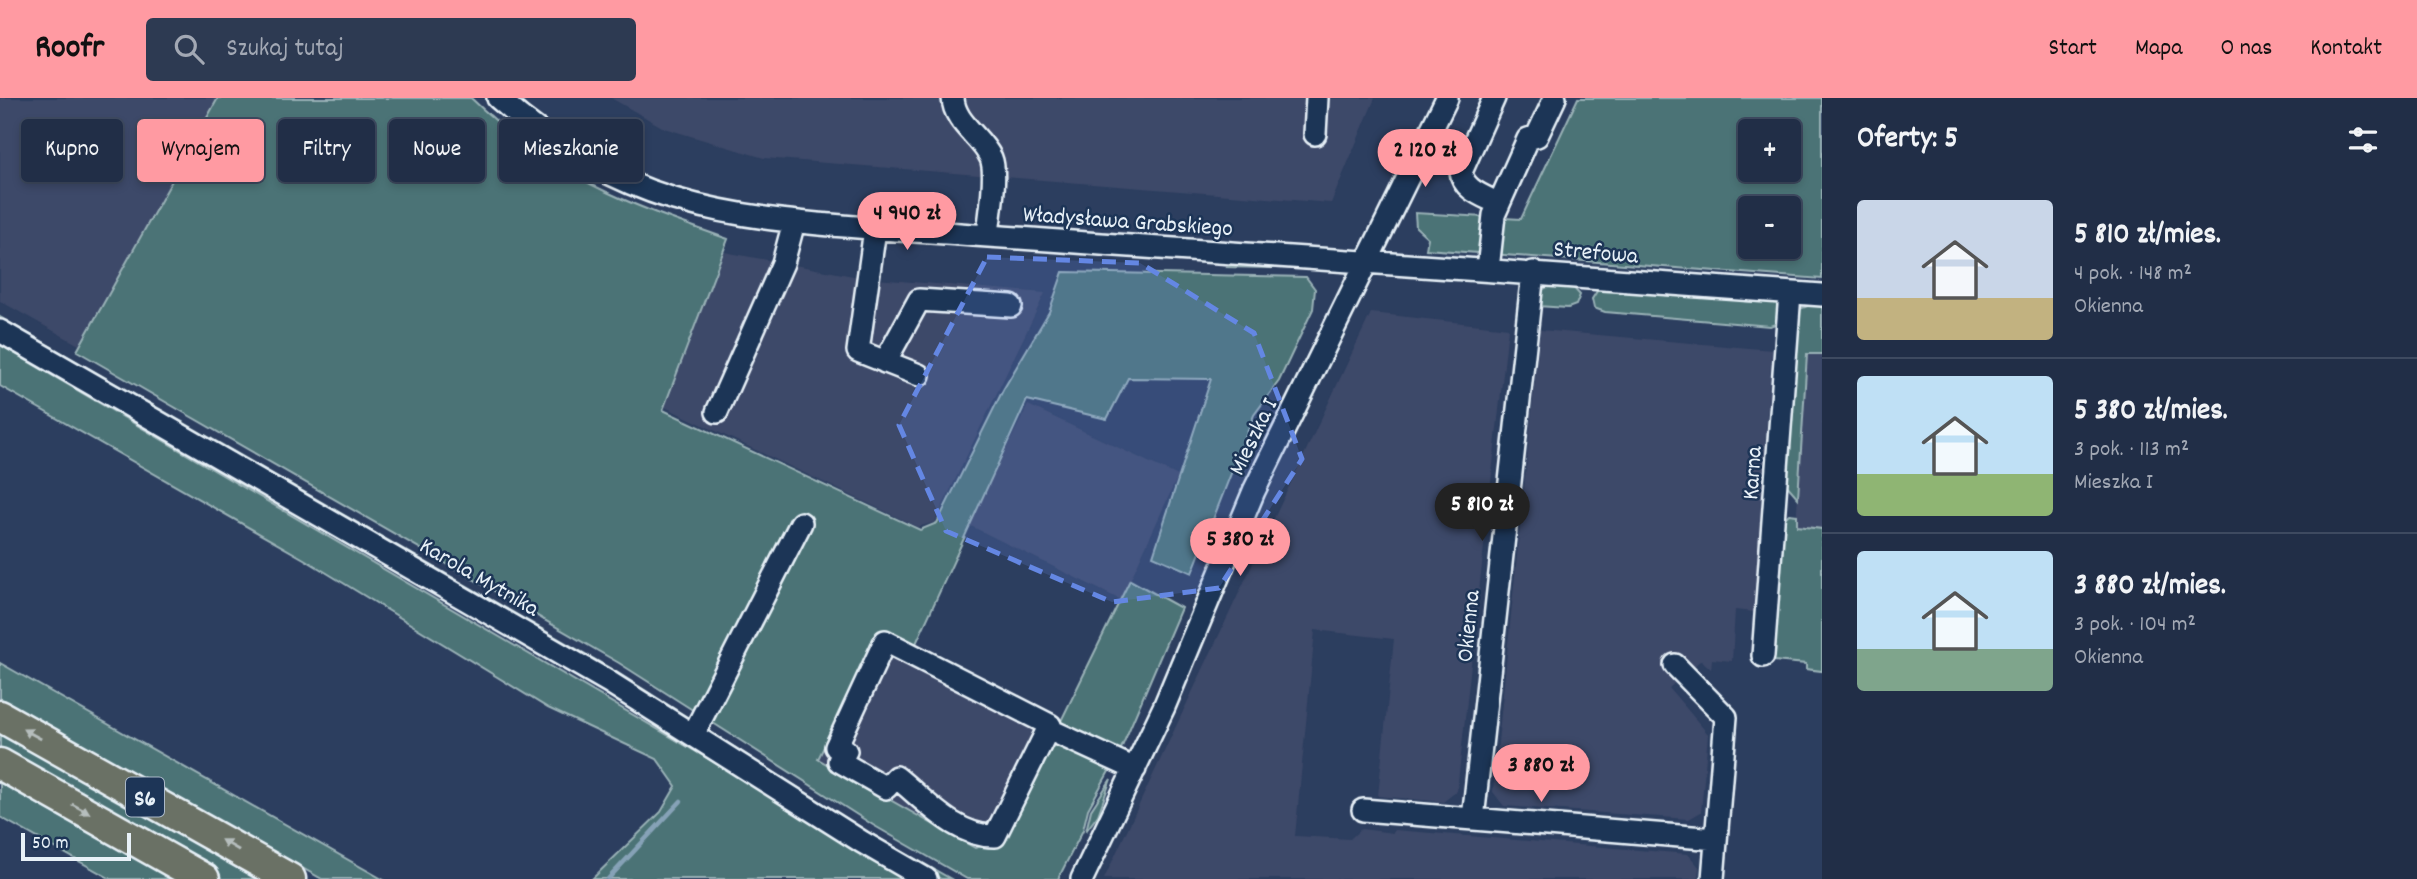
<!DOCTYPE html>
<html lang="pl">
<meta charset="utf-8">
<style>
:root{--surface:#212e47;--page:#2d3a52;--text:#f1f3f6;--muted:#a2a8b4;--line:#3e4a60;--accent:#ff9aa2}
body{margin:0;font-family:Dekko,sans-serif;background:var(--page);color:var(--text);height:100vh;display:flex;flex-direction:column;font-size:26px;white-space:nowrap}
*{box-sizing:border-box;margin:0}
p{font-size:23px;color:var(--muted)}
.icon{flex:none;width:38px;height:38px;fill:none;stroke:currentColor;stroke-width:2;stroke-linecap:round;stroke-linejoin:round}
.map{position:relative;flex:1;overflow:hidden}
.panel{display:flex;flex-direction:column;background:var(--surface);width:595px}
.panel>*{flex:none}
.guide{position:absolute;left:21px;top:21px;width:665px;height:63px;display:flex;gap:14px}
.controls{position:absolute;left:1738px;top:21px;display:grid;gap:14px}
.controls a{display:grid;place-items:center;width:63px;height:63px;border-radius:7px;background:var(--surface);box-shadow:0 4px 10px #0003,0 0 0 2px var(--line);font-size:35px}
.scale{position:absolute;left:21px;bottom:18px;width:110px;box-sizing:border-box;padding-left:7px;border:4px solid #e8f1f8;border-top:0;font-size:19px;line-height:24px;white-space:nowrap;color:#e8f1f8;-webkit-text-stroke:5px #1d3557;paint-order:stroke}
.price{position:absolute;translate:-50% -60px;padding:0 16px;border-radius:24px;background:var(--accent);color:#111;font-size:23px;line-height:46px;filter:drop-shadow(0 2px 4px #0008)}
.price::after{content:'';position:absolute;left:50%;top:42px;width:21px;height:16px;margin-left:-10px;background:inherit;clip-path:polygon(0 0,100% 0,50% 100%)}
.price.current{background:#222;color:#fff}
ul{padding:0;list-style:none}
li{display:flex;align-items:center;gap:21px;height:175px;padding:0 35px}
li+li{border-top:2px solid var(--line)}
li span{display:grid;place-items:center;flex:none;width:196px;height:140px;border-radius:7px;color:#555}
li>.icon{margin-inline-start:auto}
span .icon{width:84px;height:84px;fill:#fffc;stroke-width:1}
li b{font-size:30px}
h2{display:flex;justify-content:space-between;align-items:center;height:84px;padding:0 35px;font-size:30px}
.chip{padding:0 24px;border-radius:7px;background:var(--surface);box-shadow:0 4px 10px #0003,0 0 0 2px var(--line);font-size:24px;line-height:63px}
.chip.current{background:var(--accent);color:#111}
header{display:flex;align-items:center;gap:42px;box-sizing:border-box;height:98px;padding:0 35px;background:var(--accent);color:#111}
header strong{font-size:33px}
nav{display:flex;gap:38px;margin-inline-start:auto;font-size:24px}
.search{width:490px;height:63px;background:var(--page);display:flex;align-items:center;gap:18px;box-sizing:border-box;padding:0 24px;border-radius:7px;color:var(--muted);font-size:26px}
main{display:flex;flex:1;min-height:0}
.map>svg:first-child{display:block}
</style>
<header>
<strong>Roofr</strong>
<div class="search"><svg class="icon" aria-label="search" viewBox="0 0 24 24"><circle cx="10" cy="10" r="6"/><path d="M15 15l6 6"/></svg>Szukaj tutaj</div>
<nav><a>Start</a><a>Mapa</a><a>O nas</a><a>Kontakt</a></nav>
</header>
<main>
<div class="map">
<svg width="1822" height="781" viewBox="0 0 1822 781">
<rect width="100%" height="100%" fill="#2c3e5f"/>
<filter id="ink" filterUnits="userSpaceOnUse"><feTurbulence type="fractalNoise" baseFrequency=".0143" numOctaves="2"/><feDisplacementMap in="SourceGraphic" scale="14" xChannelSelector="R" yChannelSelector="G"/><feConvolveMatrix kernelMatrix="1 2 1 2 8 2 1 2 1" color-interpolation-filters="sRGB"/></filter>
<g filter="url(#ink)">
<!-- built -->
<path fill="#3e4969" d="M0,0H218L79,247L0,203Z
M611,0H1375L1331,105L764,60L664,30Z
M724,154L864,180L1045,195L935,424L918,429L665,309Z
M1371,215L1508,230L1457,693L1443,704L1378,698L1394,541L1315,532L1295,738L1350,741L1361,731L1393,735L1394,732L1688,756L1699,769L1698,781H1104Z
M1540,232L1772,252L1754,514L1735,512L1732,563L1712,561L1711,571L1701,562L1669,590L1708,636L1701,714L1689,721L1504,708L1493,694Z
M1807,255L1822,256V431L1796,428Z
M1028,307L1178,378L1121,502L969,427Z
M880,533L1061,623L1004,741L975,750L818,662Z"/>
<!-- green -->
<path fill="#4c7376" stroke="#9ab2b7" stroke-width="2" fill-rule="evenodd" d="M218,0H471C553,79 623,104 728,141L663,312L920,432L937,425L1003,292L1049,214L1063,174L1306,179L1315,191L1313,211L1279,283L1254,317L1192,475L1153,458L1211,281L1128,280L1107,321L1027,302L914,550L880,534L818,661L975,750L1004,741L1052,644L1113,666L1088,711L1083,732L1058,781H967L873,727L619,565L77,253Z
M1578,0H1822V181L1426,151L1428,140L1416,129L1415,115L1521,121ZM1750,33H1788V72H1750ZM1750,110H1788V149H1750Z
M1236,164L1317,171L1227,169Z
M1556,186L1572,188L1580,197L1576,207L1568,210L1537,208C1536,193 1543,190 1556,186Z
M1599,190L1770,203L1781,206L1778,225L1770,228L1605,214L1594,210L1592,201Z
M1813,206H1822V256H1807L1798,400L1785,385L1797,212Z
M0,219L615,573L868,734L951,781H941L867,738L0,224Z
M0,247L914,781H592L661,714L676,688L657,661L548,610L304,461L0,288Z
M1789,416L1797,417V428L1822,431V573L1806,571V566L1774,563L1779,426Z
M1130,482L1181,510L1121,651H1117L1060,625Z
M0,565L382,781H322L0,600Z
M0,628L272,781H221L0,657Z
M1111,681L1098,717L1086,733L1091,712Z
M0,685L171,781H111L0,719Z"/>
<g fill="none" stroke-linecap="round" stroke-linejoin="round">
<!-- stream -->
<path stroke="#86a2b7" stroke-width="4.5" d="M608,781L681,703"/>
<!-- minor casing -->
<g stroke="#e8f1f8" stroke-width="26">
<path id="minor" d="M498,0C549,45 608,81 674,101C746,122 822,127 897,132C965,136 1033,141 1101,146C1341,162 1582,179 1822,197
M953,0C954,25 981,38 991,60C998,77 989,119 988,138
M1494,0L1461,74C1463,92 1484,98 1499,106
M1315,36L1317,0
M875,131L858,253L919,277
M1488,171L1494,117L1528,41L1537,38L1555,0
M0,233L609,584L862,744L926,781
M885,264L919,202L1011,208
M717,314L783,165L794,124
M885,543L1050,627L995,738C956,739 925,702 896,679L886,690L839,663L846,653L836,649Z
M1763,558L1790,195
M1675,567L1726,619L1713,781
M1048,631L1135,671
M693,637L801,425
M1363,712L1716,741
M1473,721L1533,174
M1082,781L1164,609L1254,393L1447,0"/>
</g>
<!-- highway casing -->
<g stroke="#e8f1f8" stroke-width="35">
<path id="highway" d="M0,618L290,781
M0,666L204,781"/>
</g>
<!-- minor -->
<use href="#minor" stroke="#1d3557" stroke-width="21"/>
<!-- highway -->
<use href="#highway" stroke="#6b7165" stroke-width="30"/>
</g>
<!-- one-way arrows -->
<defs><path id="oneway-solid" d="M-6-.8H1V-3.2L6.5 0L1 3.2V.8H-6Z" transform="scale(1.75)"/></defs>
<g fill="#b6bebd">
<use href="#oneway-solid" transform="translate(32 636) rotate(-151)"/>
<use href="#oneway-solid" transform="translate(81 711) rotate(29)"/>
<use href="#oneway-solid" transform="translate(230 747) rotate(-150)"/>
</g>
</g>
<!-- marked area -->
<path fill="#6487e3" fill-opacity="0.2" stroke="#6487e3" stroke-width="5" stroke-dasharray="14 9" stroke-linejoin="round" d="M987,159L1140,165L1254,235L1302,361L1219,490L1112,504L946,433L899,327Z"/>
<g text-anchor="middle" stroke-width="5" stroke-linejoin="round" paint-order="stroke">
<!-- shield labels -->
<rect fill="#1d3557" stroke="#abb9c8" stroke-width="2" x="126" y="679.5" width="38" height="39" rx="5"/>
<g font-size="23" font-weight="bold" fill="#e8f1f8">
<text x="145" y="707">S6</text>
</g>
<!-- street labels -->
<g font-size="24" fill="#e8f1f8" stroke="#1d3557">
<text transform="translate(1128 122) rotate(4)" y="8">Władysława Grabskiego</text>
<text transform="translate(1596 153) rotate(5)" y="8">Strefowa</text>
<text transform="translate(1252 338) rotate(-64)" y="8">Mieszka I</text>
<text transform="translate(1751 375) rotate(-86)" y="8">Karna</text>
<text transform="translate(480 478) rotate(30)" y="8">Karola Mytnika</text>
<text transform="translate(1467 528) rotate(-84)" y="8">Okienna</text>
</g>
</g>
</svg>
<div class="controls">
<a>+</a>
<a>−</a>
</div>
<div class="scale">50 m</div>
<b class="price" style="left:1425px;top:91px">2 120 zł</b>
<b class="price" style="left:907px;top:154px">4 940 zł</b>
<b class="price current" style="left:1482px;top:445px">5 810 zł</b>
<b class="price" style="left:1240px;top:480px">5 380 zł</b>
<b class="price" style="left:1541px;top:706px">3 880 zł</b>
<div class="guide">
<a class="chip">Kupno</a>
<a class="chip current">Wynajem</a>
<a class="chip">Filtry</a>
<a class="chip">Nowe</a>
<a class="chip">Mieszkanie</a>
</div>
</div>
<section class="panel">
<h2>Oferty: 5<svg class="icon" aria-label="filters" viewBox="0 0 24 24"><path d="M4 7h16M4 17h16"/><circle cx="9" cy="7" r="2"/><circle cx="15" cy="17" r="2"/></svg></h2>
<ul>
<li><span style="background:linear-gradient(#c9d6e8 70%,#c2b280 0)"><svg class="icon" aria-label="home" viewBox="0 0 24 24"><path d="M3 11l9-7 9 7M6 9v11h12V9"/></svg></span><div><b>5 810 zł/mies.</b><p>4 pok. · 148 m²</p><p>Okienna</p></div></li>
<li><span style="background:linear-gradient(#bfe0f5 70%,#8fb573 0)"><svg class="icon" aria-label="home" viewBox="0 0 24 24"><path d="M3 11l9-7 9 7M6 9v11h12V9"/></svg></span><div><b>5 380 zł/mies.</b><p>3 pok. · 113 m²</p><p>Mieszka I</p></div></li>
<li><span style="background:linear-gradient(#bfe0f5 70%,#7fa58c 0)"><svg class="icon" aria-label="home" viewBox="0 0 24 24"><path d="M3 11l9-7 9 7M6 9v11h12V9"/></svg></span><div><b>3 880 zł/mies.</b><p>3 pok. · 104 m²</p><p>Okienna</p></div></li>
</ul>
</section>
</main>
